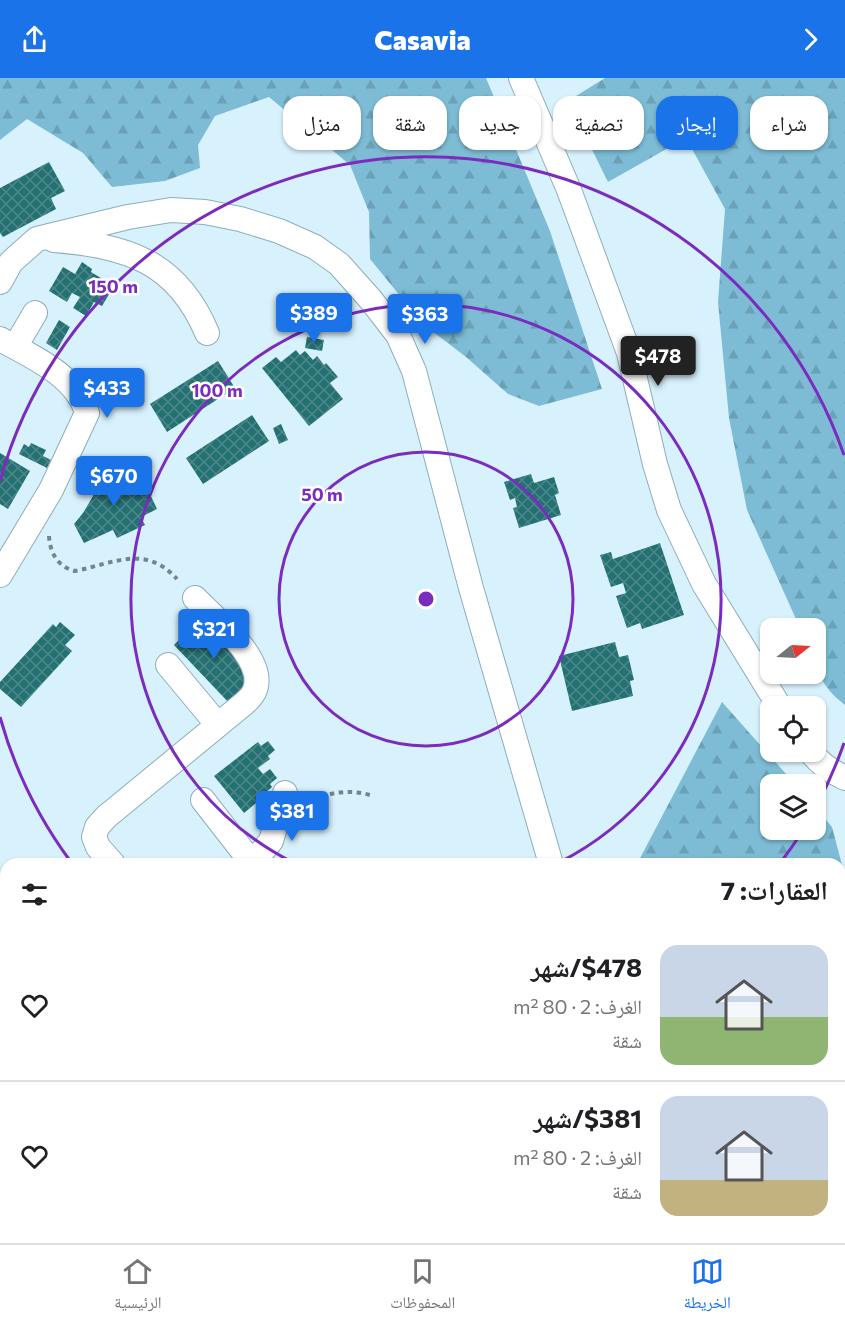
<!DOCTYPE html>
<html lang="ar">
<meta charset="utf-8">
<style>
:root{--surface:#fff;--page:#f2f2f2;--text:#202124;--muted:#757577;--line:#e0e0e0;--accent:#1a73e8}
body{margin:0;font-family:Commissioner,"Noto Naskh Arabic",sans-serif;background:var(--page);color:var(--text);direction:rtl;height:100vh;display:flex;flex-direction:column;font-size:22px;white-space:nowrap}
*{box-sizing:border-box;margin:0}
p{font-size:20px;color:var(--muted)}
.icon{flex:none;width:33px;height:33px;fill:none;stroke:currentColor;stroke-width:2;stroke-linecap:round;stroke-linejoin:round}
.map{position:relative;flex:1;overflow:hidden;direction:ltr}
.sheet{position:absolute;left:0px;top:780px;width:846px;height:386px;display:flex;flex-direction:column;background:var(--surface);border-radius:18px 18px 0 0;box-shadow:0 2px 4px #0004;direction:rtl}
.sheet>*{flex:none}
.hud{position:absolute;left:18px;top:18px;width:810px;height:54px;direction:rtl;display:flex;gap:12px}
.needle{width:39px;rotate:72deg}
.fabs{position:absolute;left:760px;top:540px;display:grid;gap:12px}
.fabs a{display:grid;place-items:center;width:66px;height:66px;border-radius:12px;background:var(--surface);box-shadow:0 2px 4px #0004;font-size:30px}
.price{position:absolute;translate:-50% -51px;padding:0 14px;border-radius:6px;background:var(--accent);color:#fff;font-size:20px;line-height:39px;filter:drop-shadow(0 2px 3px #0008)}
.price::after{content:'';position:absolute;left:50%;top:36px;width:18px;height:14px;margin-left:-9px;background:inherit;clip-path:polygon(0 0,100% 0,50% 100%)}
.price.selected{background:#222;color:#fff}
ul{padding:0;list-style:none}
li{display:flex;align-items:center;gap:18px;height:150px;padding:0 18px}
li+li{border-top:2px solid var(--line)}
li span{display:grid;place-items:center;flex:none;width:168px;height:120px;border-radius:18px;color:#555}
li>.icon{margin-inline-start:auto}
span .icon{width:72px;height:72px;fill:#fffc;stroke-width:1}
li b{font-size:26px}
h2{display:flex;justify-content:space-between;align-items:center;height:72px;padding:0 18px;font-size:26px}
.pill{padding:0 21px;border-radius:18px;background:var(--surface);box-shadow:0 2px 4px #0004;font-size:21px;line-height:54px}
.pill.selected{background:var(--accent);color:#fff}
header{display:flex;justify-content:space-between;align-items:center;height:78px;padding:0 18px;background:var(--accent);color:#fff;font-size:27px;font-weight:800}
.tabs{display:flex;justify-content:space-around;align-items:center;height:84px;border-top:2px solid var(--line);background:var(--surface);font-size:16px;color:var(--muted)}
.tabs a{display:grid;justify-items:center;gap:3px}
.tabs .selected{color:var(--accent)}
.map>svg:first-child{display:block}
</style>
<header><svg class="icon" aria-label="forward" viewBox="0 0 24 24"><path d="M9 5l7 7-7 7"/></svg>Casavia<svg class="icon" aria-label="share" viewBox="0 0 24 24"><path d="M12 15V3M7 8l5-5 5 5M5 13v7h14v-7"/></svg></header>
<div class="map">
<svg width="845" height="1165" viewBox="0 0 845 1165">
<defs>
<pattern id="forest-firs" width="22" height="20" patternUnits="userSpaceOnUse" patternTransform="scale(1.5)"><rect width="22" height="20" fill="#7dbcd4"/><path d="M5 1l3.5 6h-7zM16 11l3.5 6h-7z" fill="#6ba1b6"/></pattern>
<pattern id="building-cross-hatch" width="8" height="8" patternUnits="userSpaceOnUse" patternTransform="scale(1.5)"><rect width="8" height="8" fill="#237173"/><path d="M0 0l8 8M0 8l8-8" fill="none" stroke="#4f8789"/></pattern>
</defs>
<rect width="100%" height="100%" fill="#d8f2fd"/>
<!-- forest -->
<path fill="url(#forest-firs)" d="M0,0H486L550,153L602,311L539,328L508,316L466,279L423,246L370,181L369,134L350,87L269,19L215,38L198,67L200,90L165,103L112,109L83,75L27,41L0,62Z
M605,0H845V627C814,602 816,588 816,550H800L747,432L729,340L718,224L725,131L686,60L608,104L568,23Z
M722,624L795,706H771V752H816V730L832,749L845,798V1165H598L600,1160H840V786H637Z"/>
<!-- building -->
<path fill="url(#building-cross-hatch)" d="M49,84L65,113L51,120L56,131L3,159L0,155V110Z
M82,184L92,191L91,194L114,208L102,228L94,224L86,238L73,230L80,219L72,215L67,224L49,213L63,189L75,196Z
M59,242L70,249L57,272L46,265Z
M307,259L324,262L322,273L305,270Z
M296,272L300,277L305,273L313,282L317,278L324,287L326,285L338,299L330,305L343,321L309,348L262,290L276,279L281,284Z
M218,283L235,310L167,354L150,326Z
M252,337L269,363L203,406L186,380Z
M281,346L288,362L279,366L273,350Z
M31,365L46,372L43,378L51,382L47,390L19,376L24,366L29,369Z
M0,375L30,393L8,431L0,426Z
M112,390L116,399L125,395L130,407L143,401L157,431L141,439L145,447L117,460L113,452L84,465L74,446L83,435L93,418L87,402Z
M531,396L534,405L554,399L559,415L555,417L561,437L519,450L513,430L517,429L515,420L510,422L504,404Z
M660,465L684,537L642,551L640,545L627,550L616,518L626,515L623,505L611,509L600,477L611,474L613,481Z
M201,540L208,548L205,551L208,554L214,548L253,602L229,625L174,567Z
M60,544L75,557L65,567L72,573L21,629L0,611V604L53,546L56,549Z
M615,564L619,579L628,577L634,602L630,603L633,618L572,633L559,578Z
M268,663L275,672L268,678L270,681L258,690L263,696L270,691L277,700L270,706L272,709L265,715L267,716L244,735L214,698L258,664L261,668Z
M6,1092V1145L0,1151V1098Z"/>
<g fill="none" stroke-linecap="round" stroke-linejoin="round">
<!-- minor casing -->
<g stroke="#8eadba" stroke-width="26">
<path id="minor" d="M521,0L569,112L629,275L655,386L669,432L704,506L779,628
M54,162C127,168 177,183 207,255
M0,204L11,184L37,161L128,139L171,132L205,134L240,141L279,153L315,169L339,186L371,222L398,257L414,293L471,510L551,786
M0,261C31,278 77,298 87,335L51,412L0,497
M15,269L35,235
M168,587L218,647
M811,674C819,685 832,694 845,700
M203,722L252,785
M113,786L98,769L94,759L97,749L106,739L241,628C246,624 251,620 254,614C269,583 214,540 195,520
M251,786L271,763L285,715
M0,935L6,943
M0,982L6,983
M0,1025L6,1014
M398,1160L404,1165
M508,1160L509,1165
M42,1165L45,1160"/>
</g>
<!-- path -->
<path stroke="#73868e" stroke-width="4" stroke-dasharray="4.5 4.5" stroke-linecap="butt" d="M49,458C50,475 58,489 75,493C115,485 145,466 177,501
M304,724C328,715 349,710 373,718"/>
<!-- minor -->
<use href="#minor" stroke="#fff" stroke-width="24"/>
</g>
<!-- distance rings -->
<g fill="none" stroke="#7b2cbf" stroke-width="3">
<circle cx="426" cy="521" r="147"/>
<path d="M294 785A295 295 0 1 1 558 785"/>
<path d="M844 665A442 442 0 0 1 816 729M803 752A442 442 0 0 1 781 784M71 784A442 442 0 0 1 0 639M0 403A442 442 0 0 1 844 377"/>
</g>
<circle cx="426" cy="521" r="9" fill="#7b2cbf" stroke="#fff" stroke-width="3"/>
<g font-size="18" text-anchor="middle" font-weight="bold" fill="#7b2cbf" stroke="#fff" stroke-width="5" stroke-linejoin="round" paint-order="stroke">
<text x="113" y="215">150 m</text>
<text x="217" y="319">100 m</text>
<text x="322" y="423">50 m</text>
</g>
</svg>
<div class="fabs">
<a><svg class="needle" viewBox="-14 -14 28 28"><path d="M0-13l5 13h-10z" fill="#e53935"/><path d="M0 13l5-13h-10z" fill="#757577"/></svg></a>
<a><svg class="icon" aria-label="locate" viewBox="0 0 24 24"><circle cx="12" cy="12" r="6"/><path d="M12 2v4M12 18v4M2 12h4M18 12h4"/></svg></a>
<a><svg class="icon" aria-label="layers" viewBox="0 0 24 24"><path d="M12 4l9 5-9 5-9-5zM3 14l9 5 9-5"/></svg></a>
</div>
<b class="price" style="left:314px;top:266px">$389</b>
<b class="price" style="left:425px;top:267px">$363</b>
<b class="price selected" style="left:658px;top:309px">$478</b>
<b class="price" style="left:107px;top:341px">$433</b>
<b class="price" style="left:114px;top:429px">$670</b>
<b class="price" style="left:214px;top:582px">$321</b>
<b class="price" style="left:292px;top:764px">$381</b>
<div class="hud">
<a class="pill">شراء</a>
<a class="pill selected">إيجار</a>
<a class="pill">تصفية</a>
<a class="pill">جديد</a>
<a class="pill">شقة</a>
<a class="pill">منزل</a>
</div>
<section class="sheet">
<h2>العقارات: 7<svg class="icon" aria-label="filters" viewBox="0 0 24 24"><path d="M4 7h16M4 17h16"/><circle cx="9" cy="7" r="2"/><circle cx="15" cy="17" r="2"/></svg></h2>
<ul>
<li><span style="background:linear-gradient(#c9d6e8 60%,#8fb573 0)"><svg class="icon" aria-label="home" viewBox="0 0 24 24"><path d="M3 11l9-7 9 7M6 9v11h12V9"/></svg></span><div><b>$478/شهر</b><p>الغرف: 2 · 80 m²</p><p>شقة</p></div><svg class="icon" aria-label="heart" viewBox="0 0 24 24"><path d="M12 20l-8-8c-3-5 5-10 8-4 3-6 11-1 8 4z"/></svg></li>
<li><span style="background:linear-gradient(#c9d6e8 70%,#c2b280 0)"><svg class="icon" aria-label="home" viewBox="0 0 24 24"><path d="M3 11l9-7 9 7M6 9v11h12V9"/></svg></span><div><b>$381/شهر</b><p>الغرف: 2 · 80 m²</p><p>شقة</p></div><svg class="icon" aria-label="heart" viewBox="0 0 24 24"><path d="M12 20l-8-8c-3-5 5-10 8-4 3-6 11-1 8 4z"/></svg></li>
</ul>
</section>
</div>
<nav class="tabs">
<a class="selected"><svg class="icon" aria-label="map" viewBox="0 0 24 24"><path d="M3 6l6-2 6 2 6-2v14l-6 2-6-2-6 2zM9 4v14M15 6v14"/></svg>الخريطة</a>
<a><svg class="icon" aria-label="saved" viewBox="0 0 24 24"><path d="M7 4h10v16l-5-4-5 4z"/></svg>المحفوظات</a>
<a><svg class="icon" aria-label="home" viewBox="0 0 24 24"><path d="M3 11l9-7 9 7M6 9v11h12V9"/></svg>الرئيسية</a>
</nav>
